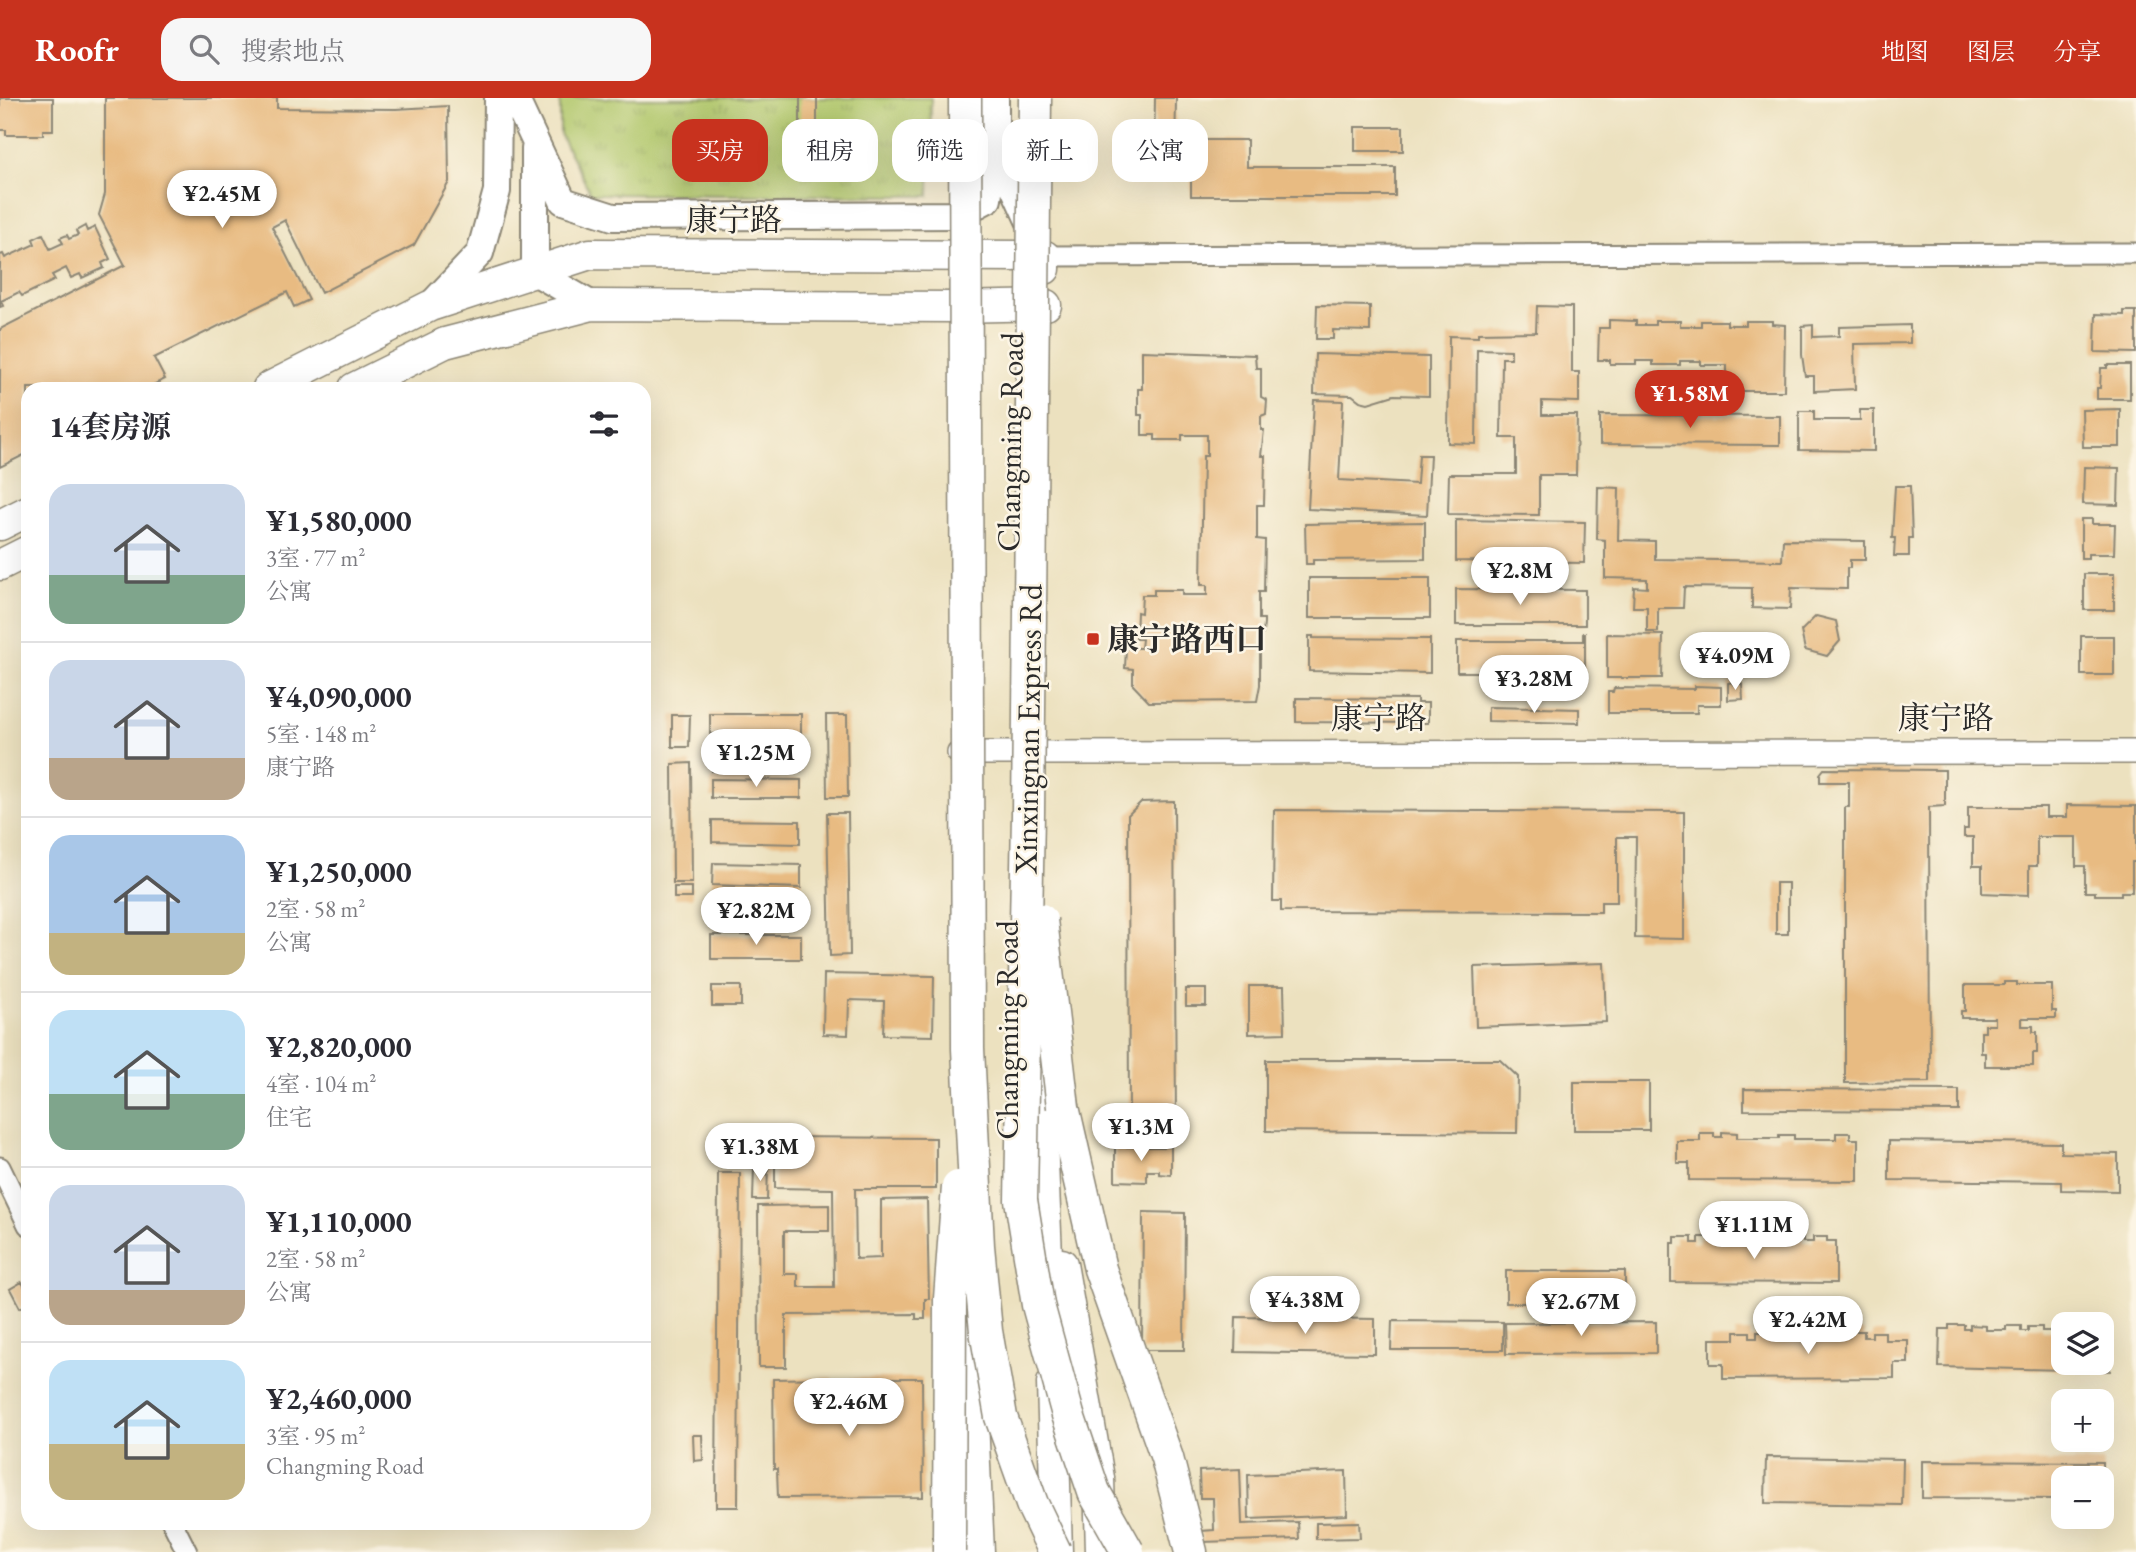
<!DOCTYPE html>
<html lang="zh">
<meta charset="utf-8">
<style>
:root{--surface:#fff;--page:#f7f7f7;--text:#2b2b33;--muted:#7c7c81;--line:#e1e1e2;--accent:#c8321e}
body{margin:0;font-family:"EB Garamond","Noto Serif SC",serif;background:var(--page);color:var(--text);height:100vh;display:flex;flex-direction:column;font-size:26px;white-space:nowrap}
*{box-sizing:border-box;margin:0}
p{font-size:23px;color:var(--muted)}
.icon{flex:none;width:38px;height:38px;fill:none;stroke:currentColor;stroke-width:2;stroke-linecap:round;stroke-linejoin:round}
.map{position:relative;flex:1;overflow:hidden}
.sheet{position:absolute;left:21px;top:284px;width:630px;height:1148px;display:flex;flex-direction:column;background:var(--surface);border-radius:21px;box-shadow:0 7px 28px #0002}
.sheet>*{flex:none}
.hud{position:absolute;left:672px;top:21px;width:665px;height:63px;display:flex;gap:14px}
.controls{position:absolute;left:2051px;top:1214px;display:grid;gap:14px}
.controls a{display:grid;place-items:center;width:63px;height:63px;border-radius:14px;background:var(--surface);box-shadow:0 7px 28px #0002;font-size:35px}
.price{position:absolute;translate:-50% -60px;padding:0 16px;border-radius:24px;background:#fff;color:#222;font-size:23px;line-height:46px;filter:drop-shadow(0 2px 4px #0008)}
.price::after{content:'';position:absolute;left:50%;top:42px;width:21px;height:16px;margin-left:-10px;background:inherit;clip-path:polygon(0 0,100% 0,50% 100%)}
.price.active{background:var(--accent);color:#fff}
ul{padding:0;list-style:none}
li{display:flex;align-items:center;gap:21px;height:175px;padding:0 28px}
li+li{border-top:2px solid var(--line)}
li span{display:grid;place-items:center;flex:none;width:196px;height:140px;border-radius:21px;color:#555}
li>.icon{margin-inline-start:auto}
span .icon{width:84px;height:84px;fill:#fffc;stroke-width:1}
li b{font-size:30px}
h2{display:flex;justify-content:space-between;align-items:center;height:84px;padding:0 28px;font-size:30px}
.tag{padding:0 24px;border-radius:21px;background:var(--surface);box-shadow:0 7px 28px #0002;font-size:24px;line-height:63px}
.tag.active{background:var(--accent);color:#fff}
header{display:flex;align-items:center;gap:42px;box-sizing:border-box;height:98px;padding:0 35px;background:var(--accent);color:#fff}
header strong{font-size:33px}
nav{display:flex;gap:38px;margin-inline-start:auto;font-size:24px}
.search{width:490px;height:63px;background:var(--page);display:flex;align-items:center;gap:18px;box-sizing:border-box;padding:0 24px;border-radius:21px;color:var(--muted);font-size:26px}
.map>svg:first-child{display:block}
</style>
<header>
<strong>Roofr</strong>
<div class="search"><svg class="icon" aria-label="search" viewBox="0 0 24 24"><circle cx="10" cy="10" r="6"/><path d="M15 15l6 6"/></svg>搜索地点</div>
<nav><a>地图</a><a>图层</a><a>分享</a></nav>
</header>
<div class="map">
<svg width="2136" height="1454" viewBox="0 0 2136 1454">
<defs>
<pattern id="grass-tufts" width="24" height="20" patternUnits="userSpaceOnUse" patternTransform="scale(1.75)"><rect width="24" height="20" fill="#b1c76c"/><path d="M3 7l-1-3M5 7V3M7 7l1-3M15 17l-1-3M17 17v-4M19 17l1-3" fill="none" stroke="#98ab5e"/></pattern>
</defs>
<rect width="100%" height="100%" fill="#fcf5e5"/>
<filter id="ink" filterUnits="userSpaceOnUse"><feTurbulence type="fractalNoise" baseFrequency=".0143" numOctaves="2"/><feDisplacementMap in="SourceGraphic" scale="14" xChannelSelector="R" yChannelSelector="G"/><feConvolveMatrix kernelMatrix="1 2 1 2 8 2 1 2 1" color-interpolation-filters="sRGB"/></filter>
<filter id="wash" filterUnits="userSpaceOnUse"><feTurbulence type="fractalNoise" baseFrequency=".00686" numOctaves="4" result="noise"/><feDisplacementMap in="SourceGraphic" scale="28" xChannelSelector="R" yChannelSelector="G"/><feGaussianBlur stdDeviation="1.57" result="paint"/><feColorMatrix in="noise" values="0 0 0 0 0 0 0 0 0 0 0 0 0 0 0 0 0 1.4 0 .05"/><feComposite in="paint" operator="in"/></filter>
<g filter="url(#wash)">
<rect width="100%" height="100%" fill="#ece1bf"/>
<!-- grass -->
<path fill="url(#grass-tufts)" stroke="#6e794c" stroke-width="2" d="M560,0H931L929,98L591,96L560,36Z"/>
<g id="blocks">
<!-- building -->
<path fill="#e8bb82" d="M0,0H53V32H43V37H6V32H0Z
M105,0H277V10L396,11L448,8L449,84L414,147L321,195L285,122L272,129L309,202L294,209L287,194L154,260L165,281L147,290H28V355L0,369V231L125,167L99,117L105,96Z
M800,0H817V36H800Z
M1155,0H1176L1175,59H1154Z
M1355,29H1403V53H1355Z
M1191,42H1247V69H1395V98H1191Z
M85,128L87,133L95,129L110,161L102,165L104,170L82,180L80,176L71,180L66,170L52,177L55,182L22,198L19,194L1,203L3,208L0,209V157L3,156L5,160L35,146L33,141L43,136L50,151L63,145L60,140L67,137L69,141L78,137L76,133Z
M1317,207L1370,208V233L1333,232V241H1316Z
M1537,208L1572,209V274H1579V304L1542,303V317H1577L1576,377H1539V417L1448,416L1449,376H1516V340H1501L1502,260H1511V252L1477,251L1476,346L1448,345L1449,238L1478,239V235L1536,234Z
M2124,213H2136V255L2095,254L2096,216L2124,217Z
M1609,222L1636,223V227H1655V223H1680V228H1701V223H1727V227H1746V223H1772V226L1785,227L1784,293H1727V267H1701V263H1680V267H1653V263H1636V266H1610V262H1598L1599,230H1609Z
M1813,227V239L1839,238V229L1910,227V245L1854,246L1855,291L1814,293V278H1805L1802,257V228Z
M1142,253L1255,257L1256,270H1261V299L1267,302L1266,316L1261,318V332H1264L1261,358H1265L1264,407H1257V441L1265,442L1264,494H1259V521H1264V525L1263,536H1260V587L1257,603L1149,604L1133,587V571L1125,570L1126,550H1141L1142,541H1136L1137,514L1141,515L1142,497H1154V492H1182V497H1207V487H1201L1203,358H1207V337H1182V342H1155V337H1142V317H1138V291H1142Z
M1315,256L1429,259V298L1394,297L1368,305L1360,303L1352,297L1314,296Z
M2107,267H2130V301H2097V290H2100L2101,270H2107Z
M1314,302L1343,303L1339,382L1417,386L1419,357H1430L1427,417L1308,411Z
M2120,311V349H2083L2082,312Z
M1860,312H1874V353L1799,352V313H1814V322H1860Z
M1600,317L1780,318V347L1600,346Z
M2084,369L2119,370L2118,407L2083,406Z
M1895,388H1910L1912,440H1909V458H1894L1895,440H1892Z
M1598,389L1619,390L1618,442L1655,443V461L1782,463L1783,442L1865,443V462H1850V470H1847V491L1791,490L1790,511L1752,510V490L1684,489L1683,510H1658V534H1647V509H1633L1634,489L1647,490V481L1605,480V442L1597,441Z
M2081,421H2092V426H2115L2114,456H2088V460H2081Z
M1456,422L1585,424L1584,465L1456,463Z
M1425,424V461L1313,462V466H1306L1305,426Z
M2084,476H2114V512H2084Z
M1309,480H1430V520H1309Z
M1456,491L1585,492V527H1456Z
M1816,518L1836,523L1840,543L1827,558L1805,552L1801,533Z
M1583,535H1585V574H1457V543H1583Z
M1607,536L1663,537L1662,580H1607Z
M1309,538H1313V540L1430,541V575L1309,573Z
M2081,538H2114V577H2081Z
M1733,584V586H1742L1743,601L1728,602V585Z
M1695,588L1721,589V607H1697V615H1608V594H1613L1614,590L1695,591Z
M1296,600L1417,601V605H1428V625L1296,624Z
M1488,609L1579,611V625L1488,623Z
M710,616H801V636H710Z
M672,617H690L689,649H672Z
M826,617H847L848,699H827Z
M712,651H801V673H712Z
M691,665L692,785H673L672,666Z
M1824,671L1945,672V708L1929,709L1930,984L1845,985V709H1849V684H1820V676Z
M711,681L801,682V700H711Z
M1174,703L1176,1024L1129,1025L1128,717L1141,704Z
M2067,707L2136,708V764H2132V794H2121V797H2095V794H2085V768H2076V739H2037V768H2029V797L1982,795V768H1973V739H1964V731H1968V709H2046V719H2067Z
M1274,712L1684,714V841L1635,840L1636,739H1617V804H1601V814L1281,813V803H1273Z
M827,715H848L850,857L830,858Z
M712,722L800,723V746L712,744Z
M713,765L801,767V790L712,787Z
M1776,785H1788V836H1776Z
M674,789H692V800H674Z
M712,800H801V824H712Z
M711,837H801V861H711Z
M1604,865L1606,924L1476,929L1474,869Z
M824,876L934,878L933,938L883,937L884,903L849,902L848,937L823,936Z
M2004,884H2017V887H2052V913H2056V920H2022V928H2033V934H2037V955H2033V968H1985V955H1981V934H1985V927H1995V920H1961V913H1965V887H2004Z
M712,888H741V908H712Z
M1249,888H1284L1285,935L1249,936Z
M1186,891H1206V908H1186Z
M1266,962H1500L1518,979L1517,1035L1266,1033Z
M1574,984H1649V1032H1574Z
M1744,991L1959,992V1013L1744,1012Z
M1722,1034L1737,1035V1040H1779V1037H1794V1041H1836V1035H1850V1041H1858V1083L1689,1082V1065H1677V1043H1700V1035H1714V1039H1722Z
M775,1039L936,1040V1091H855L856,1161L881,1160V1102L927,1101L929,1201H925V1221H916V1216L786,1217V1269H759L758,1108L829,1107V1133H784V1176H798V1189H834L833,1091L775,1090Z
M1889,1043L2061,1045V1055L2118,1056V1093L2061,1092V1084L1889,1082Z
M1115,1049H1171V1077L1159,1076V1073H1147V1084L1115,1083Z
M754,1068H768L767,1102H753Z
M718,1075H740L738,1409H716Z
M1143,1114L1185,1115L1184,1252H1142Z
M1734,1138H1754V1143H1790V1139H1803V1144H1813V1139H1827V1143H1836V1185L1671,1184V1145H1675V1139H1692V1145H1699V1139H1713V1144H1734Z
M1506,1173H1625V1205H1506Z
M22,1184L28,1195V1206L20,1210L10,1191Z
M1236,1219L1375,1221V1256L1235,1254Z
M1392,1223L1503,1224V1252H1391Z
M1656,1224V1255L1506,1256L1505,1225Z
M1949,1227H1964V1231H1970V1227L1986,1228V1232H2006V1228H2021V1233H2028V1229H2042V1233H2063V1265H2102V1235L2111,1236L2110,1273L1939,1269L1940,1231H1949Z
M1813,1233H1829V1239H1849V1233H1864V1239H1872V1234H1885V1242H1908V1265H1894V1280L1723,1281V1266H1710V1241H1735V1234H1750V1240H1757V1234H1771V1239H1792V1234H1807V1241H1813Z
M832,1280V1286H850V1280H922L923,1399L778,1400L777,1371H774L773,1281Z
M693,1337H702L703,1362L694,1363Z
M1766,1359L1903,1361L1902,1407L1765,1405Z
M1922,1363L2103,1364V1381H2063V1401L1922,1400Z
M1240,1371L1242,1426L1298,1424L1299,1441L1202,1444L1201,1433L1214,1432L1213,1400H1200L1199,1373Z
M1346,1373L1347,1417L1249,1421L1248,1377Z
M1359,1424L1360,1440L1316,1441V1425Z"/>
</g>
</g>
<g filter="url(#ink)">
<use href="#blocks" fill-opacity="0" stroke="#8c8675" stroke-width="2"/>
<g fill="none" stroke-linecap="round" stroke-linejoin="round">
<!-- minor casing -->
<g stroke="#8c8675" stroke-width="23">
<path id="minor" d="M1045,158L2136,155
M0,1069L28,1127
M172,1424L187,1454"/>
</g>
<!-- tertiary casing -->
<g stroke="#8c8675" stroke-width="26">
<path id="tertiary" d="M959,655L2136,654"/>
</g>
<!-- secondary casing -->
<g stroke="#8c8675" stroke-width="30">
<path id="secondary" d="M515,0L563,103L613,119L958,117L988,101L995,47V0
M995,48L1033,131
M535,51V174L592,207
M430,208L480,155L497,93L498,0"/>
</g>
<!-- primary casing -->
<g stroke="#8c8675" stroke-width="33">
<path id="primary" d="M268,290L430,208L590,156L1045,158V171
M354,290L445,245L592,207L955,209L1046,207
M0,427L28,413
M0,467L28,453
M1042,924V1042L1049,1204
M1062,1166L1099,1380L1101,1454
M966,1168L979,1454
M1052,1285L1057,1454"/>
</g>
<!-- trunk casing -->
<g stroke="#8c8675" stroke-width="35">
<path id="trunk" d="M1063,1009L1100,1171L1167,1360L1191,1454"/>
</g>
<!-- minor -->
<use href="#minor" stroke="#fff" stroke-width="19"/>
<!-- tertiary -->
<use href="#tertiary" stroke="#fff" stroke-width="23"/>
<!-- secondary -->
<use href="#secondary" stroke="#fff" stroke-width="26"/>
<!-- primary -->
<use href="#primary" stroke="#fff" stroke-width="30"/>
<!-- trunk -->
<use href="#trunk" stroke="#fff" stroke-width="32"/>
<!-- trunk-bridge casing -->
<g stroke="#8c8675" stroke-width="35" stroke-linecap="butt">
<path id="trunk-bridge" d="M965,0L968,951L978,1148L986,1233L1001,1319L1032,1406L1055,1454
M1035,0L1028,716L1021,1102L1038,1207L1068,1317L1094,1394L1128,1454
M1041,822L1063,1009
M949,1454L950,1201L958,1089"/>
</g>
<!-- trunk-bridge -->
<use href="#trunk-bridge" stroke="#fff" stroke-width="32"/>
</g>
</g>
<!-- markers -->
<rect fill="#c8321e" stroke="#fcf5e5" stroke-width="2.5" x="1086" y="534" width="14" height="14" rx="3.5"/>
<g text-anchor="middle" stroke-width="5" stroke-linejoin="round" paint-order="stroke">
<!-- street labels -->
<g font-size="32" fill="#2b2b2b" stroke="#fcf5e5">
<text x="734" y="133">康宁路</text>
<text transform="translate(1010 344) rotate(-89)" y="11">Changming Road</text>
<text x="1379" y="631">康宁路</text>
<text x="1946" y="631">康宁路</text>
<text transform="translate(1028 631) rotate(-89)" y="11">Xinxingnan Express Rd</text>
<text transform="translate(1007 932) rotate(-90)" y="11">Changming Road</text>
</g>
<!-- poi labels -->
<g font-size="32" font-weight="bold" fill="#2b2b2b" stroke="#fcf5e5" text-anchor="start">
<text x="1107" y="552">康宁路西口</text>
</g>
</g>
</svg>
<div class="controls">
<a><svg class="icon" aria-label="layers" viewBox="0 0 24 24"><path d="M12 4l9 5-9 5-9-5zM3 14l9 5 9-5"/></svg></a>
<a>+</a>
<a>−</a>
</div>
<b class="price" style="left:222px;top:132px">¥2.45M</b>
<b class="price active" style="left:1690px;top:332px">¥1.58M</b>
<b class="price" style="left:1520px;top:509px">¥2.8M</b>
<b class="price" style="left:1735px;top:594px">¥4.09M</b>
<b class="price" style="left:1534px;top:617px">¥3.28M</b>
<b class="price" style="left:756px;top:691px">¥1.25M</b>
<b class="price" style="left:756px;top:849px">¥2.82M</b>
<b class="price" style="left:1141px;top:1065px">¥1.3M</b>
<b class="price" style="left:760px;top:1085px">¥1.38M</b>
<b class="price" style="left:1754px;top:1163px">¥1.11M</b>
<b class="price" style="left:1305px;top:1238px">¥4.38M</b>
<b class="price" style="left:1581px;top:1240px">¥2.67M</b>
<b class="price" style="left:1808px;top:1258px">¥2.42M</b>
<b class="price" style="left:849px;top:1340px">¥2.46M</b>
<div class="hud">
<a class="tag active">买房</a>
<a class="tag">租房</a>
<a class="tag">筛选</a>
<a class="tag">新上</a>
<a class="tag">公寓</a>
</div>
<section class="sheet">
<h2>14套房源<svg class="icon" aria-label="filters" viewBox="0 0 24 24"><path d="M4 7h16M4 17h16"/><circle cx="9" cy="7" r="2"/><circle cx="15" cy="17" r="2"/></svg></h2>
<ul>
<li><span style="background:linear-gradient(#c9d6e8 65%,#7fa58c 0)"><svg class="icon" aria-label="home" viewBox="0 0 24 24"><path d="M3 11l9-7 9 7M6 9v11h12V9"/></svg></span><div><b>¥1,580,000</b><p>3室 · 77 m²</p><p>公寓</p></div></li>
<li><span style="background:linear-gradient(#c9d6e8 70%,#b9a48a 0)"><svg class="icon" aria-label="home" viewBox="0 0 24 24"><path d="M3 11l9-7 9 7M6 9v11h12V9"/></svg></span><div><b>¥4,090,000</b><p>5室 · 148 m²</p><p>康宁路</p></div></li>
<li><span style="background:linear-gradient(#a9c7e8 70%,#c2b280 0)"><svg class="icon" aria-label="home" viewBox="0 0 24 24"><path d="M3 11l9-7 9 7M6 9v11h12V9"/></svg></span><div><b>¥1,250,000</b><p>2室 · 58 m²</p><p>公寓</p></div></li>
<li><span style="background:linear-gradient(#bfe0f5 60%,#7fa58c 0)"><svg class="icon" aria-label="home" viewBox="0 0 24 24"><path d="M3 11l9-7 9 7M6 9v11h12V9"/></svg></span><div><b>¥2,820,000</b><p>4室 · 104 m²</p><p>住宅</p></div></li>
<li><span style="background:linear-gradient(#c9d6e8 75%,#b9a48a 0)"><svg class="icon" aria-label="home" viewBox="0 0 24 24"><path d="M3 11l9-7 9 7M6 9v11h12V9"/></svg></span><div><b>¥1,110,000</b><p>2室 · 58 m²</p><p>公寓</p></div></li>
<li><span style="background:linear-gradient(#bfe0f5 60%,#c2b280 0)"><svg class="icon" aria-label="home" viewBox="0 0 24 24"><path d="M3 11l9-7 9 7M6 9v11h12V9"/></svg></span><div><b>¥2,460,000</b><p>3室 · 95 m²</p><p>Changming Road</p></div></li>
</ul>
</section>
</div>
